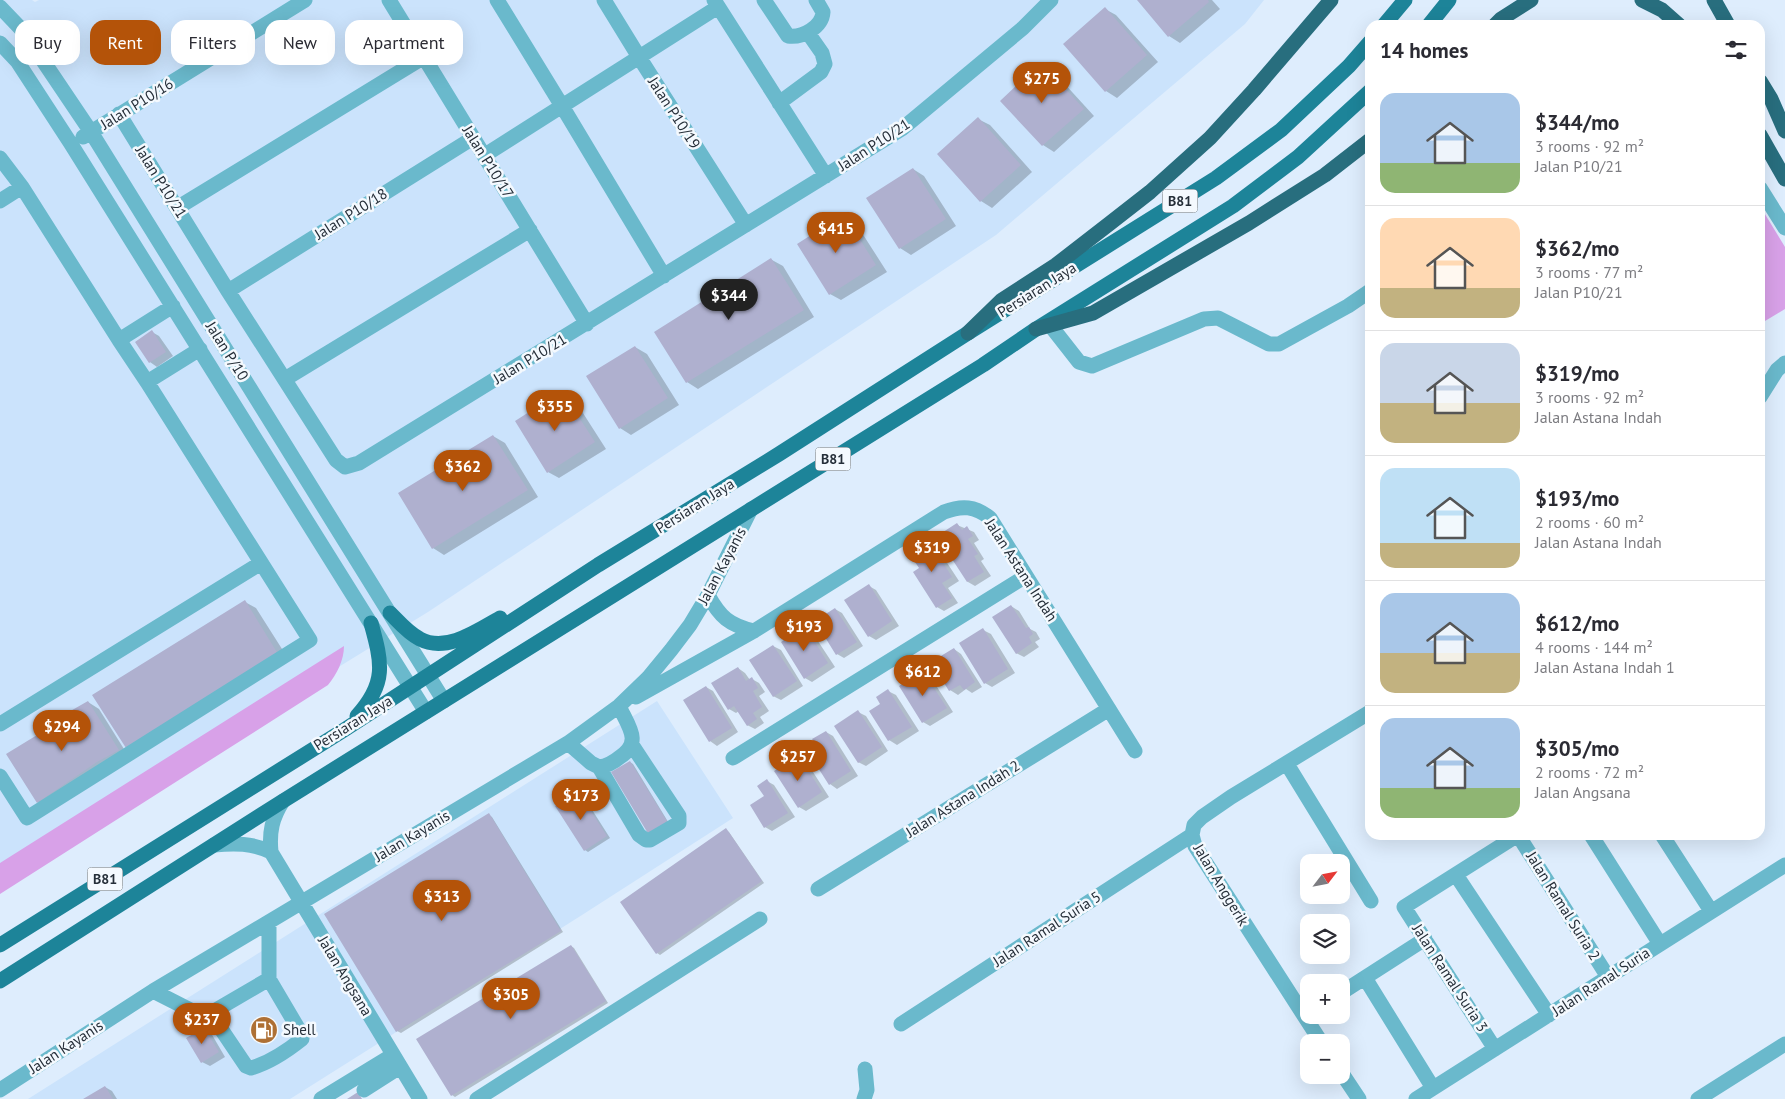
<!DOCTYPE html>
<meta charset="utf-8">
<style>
:root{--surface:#fff;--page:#f7f7f7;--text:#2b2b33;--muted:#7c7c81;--line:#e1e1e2;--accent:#b45309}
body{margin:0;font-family:"PT Sans",sans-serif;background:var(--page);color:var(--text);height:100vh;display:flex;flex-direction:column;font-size:19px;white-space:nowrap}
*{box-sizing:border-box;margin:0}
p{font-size:16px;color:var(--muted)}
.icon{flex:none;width:28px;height:28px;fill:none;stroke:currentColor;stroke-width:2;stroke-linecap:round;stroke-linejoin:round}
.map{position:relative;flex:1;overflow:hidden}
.details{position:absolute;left:1365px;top:20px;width:400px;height:820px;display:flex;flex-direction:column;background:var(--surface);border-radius:15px;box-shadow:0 5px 20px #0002}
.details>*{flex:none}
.top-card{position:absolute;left:15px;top:20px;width:475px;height:45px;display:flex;gap:10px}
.needle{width:32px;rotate:58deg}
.fabs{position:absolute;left:1300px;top:854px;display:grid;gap:10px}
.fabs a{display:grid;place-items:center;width:50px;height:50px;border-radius:10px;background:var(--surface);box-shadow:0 5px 20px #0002;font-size:25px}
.price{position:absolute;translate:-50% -42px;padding:0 11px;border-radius:18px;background:var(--accent);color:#fff;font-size:16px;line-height:32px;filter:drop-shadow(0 1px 2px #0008)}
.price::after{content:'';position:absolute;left:50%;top:30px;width:15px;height:11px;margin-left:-8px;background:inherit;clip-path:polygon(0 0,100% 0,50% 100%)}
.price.current{background:#222;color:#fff}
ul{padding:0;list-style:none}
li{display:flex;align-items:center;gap:15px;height:125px;padding:0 15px}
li+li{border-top:1px solid var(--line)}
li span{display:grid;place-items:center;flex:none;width:140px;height:100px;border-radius:15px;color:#555}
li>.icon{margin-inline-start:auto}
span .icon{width:60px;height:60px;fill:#fffc;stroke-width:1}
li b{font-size:21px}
h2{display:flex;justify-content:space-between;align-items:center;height:60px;padding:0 15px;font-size:21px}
.tag{padding:0 18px;border-radius:15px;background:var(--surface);box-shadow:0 5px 20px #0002;font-size:18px;line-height:45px}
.tag.current{background:var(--accent);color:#fff}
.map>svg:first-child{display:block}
</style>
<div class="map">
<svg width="1785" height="1099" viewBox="0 0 1785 1099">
<rect width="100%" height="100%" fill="#deedfd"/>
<!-- built -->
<path fill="#cbe3fc" d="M0,0H32L35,2L39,0H1264L1245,24L996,235L428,612L0,875Z
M657,701L733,818L582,915L290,1099H28Z"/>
<!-- green -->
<path fill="#d8a1e8" d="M1760,206L1785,247V309L1760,324Z
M344,646C344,660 337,674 328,685L0,894V863Z"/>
<!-- shadow -->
<path fill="#0003" d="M1138,0H1212L1220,9L1180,43L1169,36Z
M1105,9L1116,15L1158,62L1117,98L1106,91L1065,44Z
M1041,64L1052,70L1094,116L1054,152L1043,145L1002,101Z
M978,119L990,125L1032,172L992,208L981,201Z
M913,169L924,176L956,226L911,255L900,248Z
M844,216L855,222L887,272L841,300L830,294Z
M772,260L783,266L814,317L698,389L687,382Z
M152,332L159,336L173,356L157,367L150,362L136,342Z
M635,347L647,354L679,405L631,435L620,428Z
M562,392L574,399L606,449L559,478L548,472Z
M493,436L505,443L538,497L444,555L433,548Z
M957,525L974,532L979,540L974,543L984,559L981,561L991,576L975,586L968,582L939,536Z
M929,541L936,546L959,581L948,588L958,603L944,611L937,607L920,568Z
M869,586L876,590L899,626L876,640L869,636Z
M245,602L256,608L289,660L138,753Z
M1011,606L1019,611L1030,629L1036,632L1040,639L1035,642L1039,647L1024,657L1016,653Z
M835,609L842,613L863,646L844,658L837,654Z
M805,628L812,632L835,667L812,682L805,678Z
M983,630L991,634L1015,673L992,687L985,683Z
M773,646L781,650L803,686L781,700L773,696Z
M954,649L961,654L982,687L972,693L966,689L958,695L950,690L933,662Z
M738,668L745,673L750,680L752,679L759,683L765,692L759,696L769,711L760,717L764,723L755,729L747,725L739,711L736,713L729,709Z
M923,672L930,676L953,712L930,726L923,722Z
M706,687L713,691L738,732L717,746L710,741Z
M888,691L896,695L919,731L897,745L889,740L871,712L882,705Z
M88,702L99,709L129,757L49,808L38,802L43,733Z
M858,712L866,716L888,751L866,766L858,762Z
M826,732L833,736L858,776L837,789L830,784L818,747Z
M799,757L806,761L829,797L806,811L799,807Z
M630,762L633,764L670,825L653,836Z
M767,781L774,785L795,817L772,831L765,827Z
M578,793L582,794L610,838L588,852L585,850Z
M489,815L492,817L563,932L401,1033L397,1031Z
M726,830L729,832L764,883L660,955L657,953Z
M571,946L574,948L608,1003L455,1097L452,1095Z
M204,1029L211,1033L225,1057L210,1066L202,1062Z
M105,1087L112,1091L117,1099H86Z"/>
<!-- building -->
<path fill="#afb0cf" d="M1137,0H1208L1209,2L1168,37Z
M1105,7L1147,55L1105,92L1063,44Z
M1041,62L1084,109L1042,146L1000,101Z
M978,117L1021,165L980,202L937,154Z
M913,168L946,219L899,249L866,198Z
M844,214L876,265L829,295L797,244Z
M771,258L804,310L686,383L654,332Z
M152,330L166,352L149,363L135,342Z
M635,346L668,398L619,429L586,376Z
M562,391L595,442L547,473L515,421Z
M493,435L528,490L432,549L398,493Z
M957,523L962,530L967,526L973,536L968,539L978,554L974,556L984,572L967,582L937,536Z
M929,540L952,577L942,583L952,598L936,608L913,572L919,568L909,553Z
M869,584L892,621L868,637L844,600Z
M245,600L278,654L126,748L92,695Z
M1011,605L1026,628L1029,627L1033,634L1029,637L1032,643L1016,654L992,617Z
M835,608L857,642L836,655L815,621Z
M805,626L828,663L804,679L781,642Z
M983,628L1008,669L984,684L959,643Z
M773,645L797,681L773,697L749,660Z
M954,648L975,682L964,690L960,685L949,691L931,662Z
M738,667L746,681L752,677L758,688L753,691L762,707L753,713L757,719L747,726L734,706L728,710L711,683Z
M923,671L947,708L922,723L899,686Z
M706,686L732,728L709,742L683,700Z
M888,689L912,727L888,741L869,711L880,704L876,697Z
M88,701L119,750L97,762L37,803L6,754L42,732L40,730L53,722L55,724L69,715L67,713Z
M858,710L882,747L858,763L834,726Z
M826,731L851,771L829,785L808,752L817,746L812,739Z
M799,756L822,792L798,808L774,771Z
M630,761L668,823L649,835L611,772Z
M767,779L788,813L764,828L750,805L764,796L757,786Z
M578,791L607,836L584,851L555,806Z
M489,813L561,931L396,1032L324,914Z
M726,828L762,881L656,954L620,902Z
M571,945L606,1001L451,1096L416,1039Z
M204,1028L219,1052L201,1063L186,1038Z
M105,1086L113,1099H83Z
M358,1092L362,1099H347Z"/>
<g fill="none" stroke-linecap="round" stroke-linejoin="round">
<!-- minor -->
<path stroke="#6ab9cc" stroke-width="15" d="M389,0L587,324
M497,0L562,106L664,276
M604,0L639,57L746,225
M714,0L826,176
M764,0L788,36C803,38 822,27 823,12L816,0
M0,7L23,31L91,132L444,701
M0,43L17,61L71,144L426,712
M779,103L821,72L825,64L822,53L808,33
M119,114L228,291L336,460L345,467L359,463L903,128L1023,28L1051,0
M83,137L305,0
M485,155L718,7
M0,158L22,187L119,340L173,306
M1760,188L1785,228
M0,201L22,187
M177,208L424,57
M228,291L473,138
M1050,325L1079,362L1092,366L1204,319L1218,318L1269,344H1279L1348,306L1370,291
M119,340L147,382
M285,379L530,230
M1760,397L1777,370L1785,363
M708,595C720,617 729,625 754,631
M636,697L754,631L944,512C962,505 975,506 990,518L1135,751
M0,724L261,563
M568,743L591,763L599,767L639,835L646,840H650L679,823V816L632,745
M733,758L1026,576
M1287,764L1371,901
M599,767C607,766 614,762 620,757C643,742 628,726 619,706
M0,776L27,818L310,640L147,382L200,349
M283,801C272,818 269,832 271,852L420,1099
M1591,835L1660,944
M1662,835L1711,911
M214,845C235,843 252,843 271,852
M1456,875L1549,1015
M818,889L1109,709
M1365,978L1433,1088
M153,991L204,1017L269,979V923
M1341,993L1425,939
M204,1017L215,1020L246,1066L251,1068C269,1063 287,1051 302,1039V1035L269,979
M901,1024L1192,835
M1321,1042L1195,846L1192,835L1194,825L1202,817L1231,797L1370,712
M1495,1049L1404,907L1518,835L1608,977
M1341,1072L1359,1099
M0,1090L153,991L568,743L619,706L648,678L671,650L690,625L708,595L751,509
M364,1090L400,1067
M321,1099L393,1055
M477,1099L760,919
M864,1099L867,1090L865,1069
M1416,1099L1785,865
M1698,1099L1785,1044"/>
<!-- major -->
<path stroke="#1d8499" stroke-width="15" d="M1384,25L1405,0
M1429,25L1449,0
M390,613C399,622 408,633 420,639C446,653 477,631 500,618
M357,716C387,683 382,663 371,623
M0,945L344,730L598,565L779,454L968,333L1216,178L1281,130L1349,66L1370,42
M0,981L283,801L983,365L1036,329L1233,206L1298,157L1370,91"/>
<!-- highway -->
<path stroke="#286e7e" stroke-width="15" d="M1642,0L1662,10L1679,25
M1714,0L1728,25
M1495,25L1501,19L1531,0
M1760,81L1771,99L1785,131
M1760,135L1785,179
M1036,329L1093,313L1249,223L1325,175L1370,140
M968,333L1002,300L1056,265L1109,224L1150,192L1210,138L1254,90L1331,0"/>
</g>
<!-- icons -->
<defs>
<g id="fuel-disc" transform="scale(1.4375)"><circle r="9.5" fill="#ae7035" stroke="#f4f9fe"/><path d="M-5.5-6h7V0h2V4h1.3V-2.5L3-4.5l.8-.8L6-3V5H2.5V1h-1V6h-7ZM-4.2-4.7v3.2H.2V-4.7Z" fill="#fff"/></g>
</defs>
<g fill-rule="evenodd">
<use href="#fuel-disc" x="264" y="1030"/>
</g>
<g text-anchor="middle" stroke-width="5" stroke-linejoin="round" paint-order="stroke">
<!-- shield labels -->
<g fill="#f4f9fe" stroke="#646c74" stroke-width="1">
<rect x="1162.5" y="189.5" width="35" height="23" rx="4"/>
<rect x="815.5" y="447.5" width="35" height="23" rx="4"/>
<rect x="87.5" y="867.5" width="35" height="23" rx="4"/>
</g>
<g font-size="14" font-weight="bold" fill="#262f39">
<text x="1180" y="206">B81</text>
<text x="833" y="464">B81</text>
<text x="105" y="884">B81</text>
</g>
<!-- street labels -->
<g font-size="15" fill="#262f39" stroke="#f4f9fe">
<text transform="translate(137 104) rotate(-32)" y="5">Jalan P10/16</text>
<text transform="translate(674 113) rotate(57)" y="5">Jalan P10/19</text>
<text transform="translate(874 145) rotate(-33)" y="5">Jalan P10/21</text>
<text transform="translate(488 162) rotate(58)" y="5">Jalan P10/17</text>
<text transform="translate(161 182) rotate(58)" y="5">Jalan P10/21</text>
<text transform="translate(351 214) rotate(-32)" y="5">Jalan P10/18</text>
<text transform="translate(1037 290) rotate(-32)" y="5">Persiaran Jaya</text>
<text transform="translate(227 351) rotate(58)" y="5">Jalan P/10</text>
<text transform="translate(530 359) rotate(-31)" y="5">Jalan P10/21</text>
<text transform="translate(695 506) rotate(-32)" y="5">Persiaran Jaya</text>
<text transform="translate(722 566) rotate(-62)" y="5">Jalan Kayanis</text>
<text transform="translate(1021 570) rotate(57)" y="5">Jalan Astana Indah</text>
<text transform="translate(353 723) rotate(-32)" y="5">Persiaran Jaya</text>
<text transform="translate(963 799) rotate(-32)" y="5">Jalan Astana Indah 2</text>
<text transform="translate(412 836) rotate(-31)" y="5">Jalan Kayanis</text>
<text transform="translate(1221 885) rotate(59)" y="5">Jalan Anggerik</text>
<text transform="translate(1563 906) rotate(58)" y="5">Jalan Ramal Suria 2</text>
<text transform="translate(1047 929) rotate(-33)" y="5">Jalan Ramal Suria 5</text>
<text transform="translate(345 976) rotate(59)" y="5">Jalan Angsana</text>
<text transform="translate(1450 978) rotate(57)" y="5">Jalan Ramal Suria 3</text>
<text transform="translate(1601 982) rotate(-33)" y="5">Jalan Ramal Suria</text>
<text transform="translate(66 1047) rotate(-33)" y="5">Jalan Kayanis</text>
</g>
<!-- poi labels -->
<g font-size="15" fill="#262f39" stroke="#f4f9fe" text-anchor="start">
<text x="283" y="1035">Shell</text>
</g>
</g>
</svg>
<div class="fabs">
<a><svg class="needle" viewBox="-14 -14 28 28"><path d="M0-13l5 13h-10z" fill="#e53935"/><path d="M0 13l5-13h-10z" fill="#7c7c81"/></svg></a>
<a><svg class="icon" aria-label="layers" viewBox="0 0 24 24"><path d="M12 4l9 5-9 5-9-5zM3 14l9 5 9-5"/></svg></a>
<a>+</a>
<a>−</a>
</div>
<b class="price" style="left:1042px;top:104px">$275</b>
<b class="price" style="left:836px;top:254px">$415</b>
<b class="price current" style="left:729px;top:321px">$344</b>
<b class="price" style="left:555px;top:432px">$355</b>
<b class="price" style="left:463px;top:492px">$362</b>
<b class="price" style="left:932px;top:573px">$319</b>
<b class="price" style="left:804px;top:652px">$193</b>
<b class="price" style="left:923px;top:697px">$612</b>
<b class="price" style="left:62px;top:752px">$294</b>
<b class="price" style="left:798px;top:782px">$257</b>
<b class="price" style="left:581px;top:821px">$173</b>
<b class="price" style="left:442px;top:922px">$313</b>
<b class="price" style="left:511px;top:1020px">$305</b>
<b class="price" style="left:202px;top:1045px">$237</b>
<div class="top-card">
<a class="tag">Buy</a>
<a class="tag current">Rent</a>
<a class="tag">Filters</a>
<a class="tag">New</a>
<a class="tag">Apartment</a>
</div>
<section class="details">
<h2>14 homes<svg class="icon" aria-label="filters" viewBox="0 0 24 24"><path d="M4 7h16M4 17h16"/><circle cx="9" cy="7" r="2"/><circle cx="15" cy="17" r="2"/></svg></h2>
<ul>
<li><span style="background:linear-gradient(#a9c7e8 70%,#8fb573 0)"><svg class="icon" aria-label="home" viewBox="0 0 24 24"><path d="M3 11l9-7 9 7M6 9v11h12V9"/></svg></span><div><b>$344/mo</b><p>3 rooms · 92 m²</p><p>Jalan P10/21</p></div></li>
<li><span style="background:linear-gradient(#ffd9b3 70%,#c2b280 0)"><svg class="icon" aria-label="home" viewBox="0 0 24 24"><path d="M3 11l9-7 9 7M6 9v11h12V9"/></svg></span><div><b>$362/mo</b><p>3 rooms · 77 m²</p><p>Jalan P10/21</p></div></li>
<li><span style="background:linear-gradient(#c9d6e8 60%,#c2b280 0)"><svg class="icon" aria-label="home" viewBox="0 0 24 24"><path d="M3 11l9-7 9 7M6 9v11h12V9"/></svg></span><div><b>$319/mo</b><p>3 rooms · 92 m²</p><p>Jalan Astana Indah</p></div></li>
<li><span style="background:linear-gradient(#bfe0f5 75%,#c2b280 0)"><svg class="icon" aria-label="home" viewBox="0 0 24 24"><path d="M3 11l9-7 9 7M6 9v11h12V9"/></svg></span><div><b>$193/mo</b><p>2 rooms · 60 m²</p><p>Jalan Astana Indah</p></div></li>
<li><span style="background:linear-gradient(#a9c7e8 60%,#c2b280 0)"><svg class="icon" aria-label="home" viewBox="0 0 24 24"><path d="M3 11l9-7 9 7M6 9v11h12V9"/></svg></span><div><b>$612/mo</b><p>4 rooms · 144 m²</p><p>Jalan Astana Indah 1</p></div></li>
<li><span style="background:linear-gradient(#a9c7e8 70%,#8fb573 0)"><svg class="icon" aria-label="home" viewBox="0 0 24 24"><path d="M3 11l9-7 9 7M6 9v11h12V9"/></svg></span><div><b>$305/mo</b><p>2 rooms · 72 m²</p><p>Jalan Angsana</p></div></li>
</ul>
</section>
</div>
